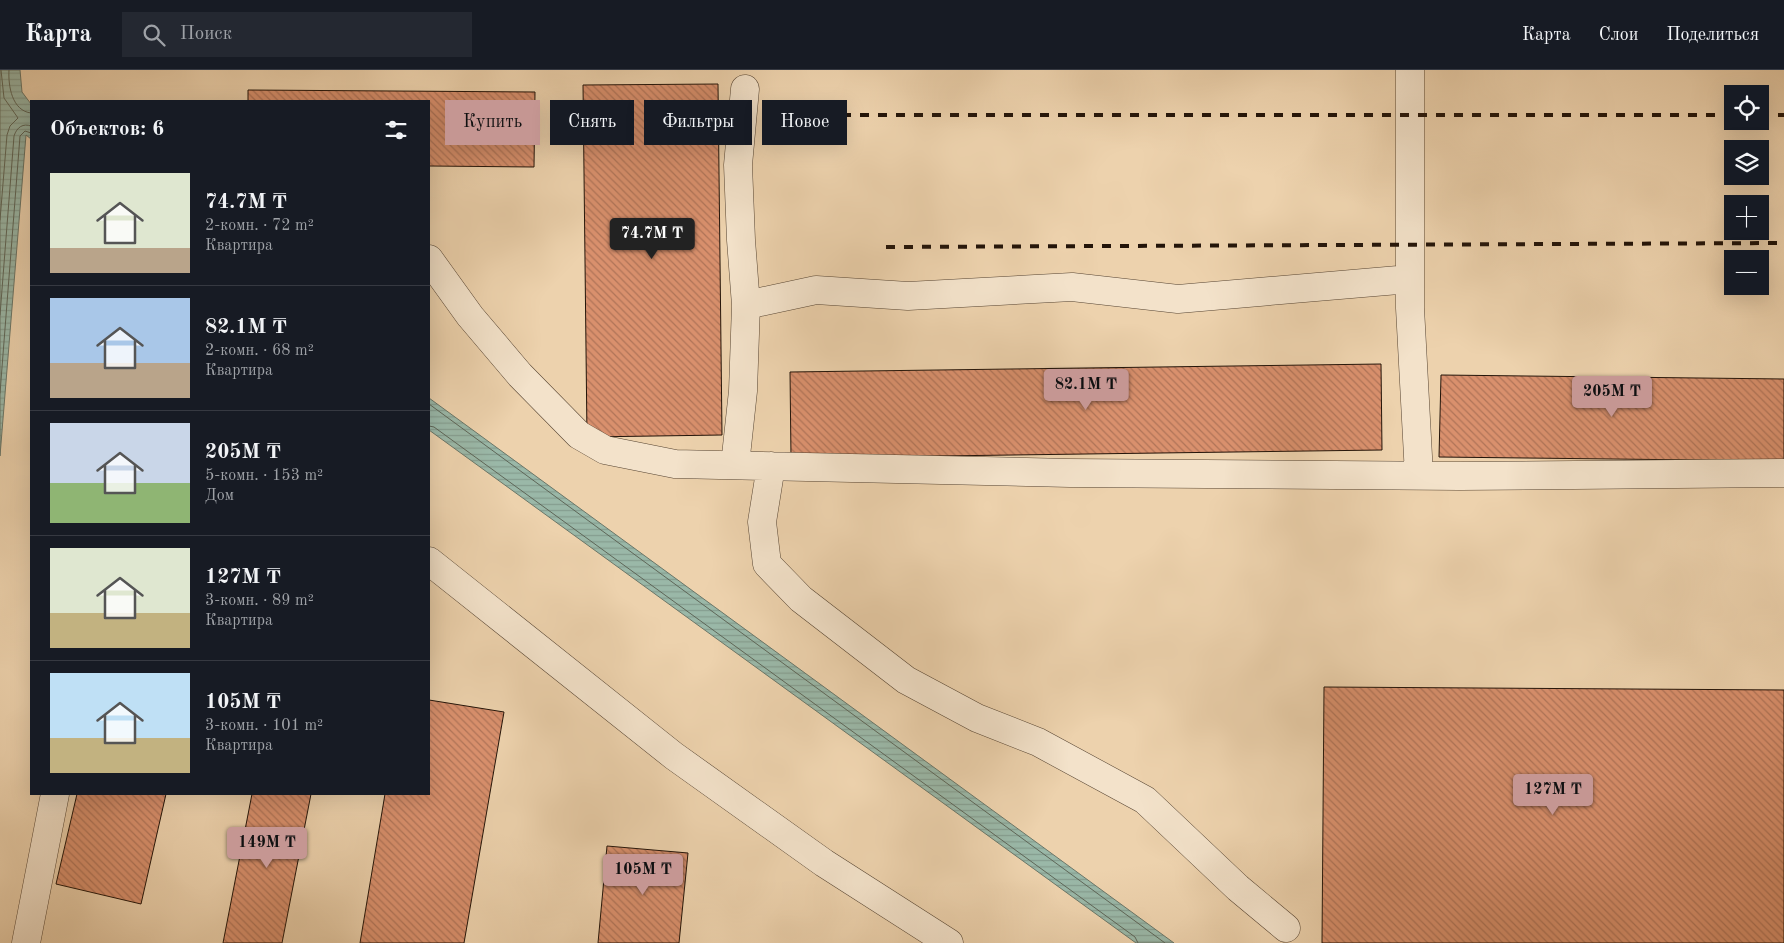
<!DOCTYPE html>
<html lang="ru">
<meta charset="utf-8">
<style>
:root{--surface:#171b24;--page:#242831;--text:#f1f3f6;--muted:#9ea1a6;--line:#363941;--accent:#c59692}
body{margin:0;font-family:"Old Standard TT",serif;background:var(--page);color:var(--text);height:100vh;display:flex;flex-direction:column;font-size:19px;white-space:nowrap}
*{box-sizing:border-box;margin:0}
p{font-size:16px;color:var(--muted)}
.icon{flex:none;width:28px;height:28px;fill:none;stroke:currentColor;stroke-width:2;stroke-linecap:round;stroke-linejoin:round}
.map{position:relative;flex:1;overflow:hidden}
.panel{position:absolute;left:30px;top:30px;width:400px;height:695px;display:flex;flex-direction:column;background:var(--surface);border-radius:0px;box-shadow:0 5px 20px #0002}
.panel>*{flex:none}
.guide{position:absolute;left:445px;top:30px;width:475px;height:45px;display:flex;gap:10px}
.tools{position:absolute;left:1724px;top:15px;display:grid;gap:10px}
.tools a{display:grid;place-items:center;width:45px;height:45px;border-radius:0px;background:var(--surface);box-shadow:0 5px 20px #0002;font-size:25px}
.price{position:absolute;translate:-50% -42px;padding:0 11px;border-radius:5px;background:var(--accent);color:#111;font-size:16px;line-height:32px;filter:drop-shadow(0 1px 2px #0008)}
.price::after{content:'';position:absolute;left:50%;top:30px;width:15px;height:11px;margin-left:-8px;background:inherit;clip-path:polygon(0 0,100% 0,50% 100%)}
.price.current{background:#222;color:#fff}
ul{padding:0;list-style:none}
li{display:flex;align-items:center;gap:15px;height:125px;padding:0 20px}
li+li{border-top:1px solid var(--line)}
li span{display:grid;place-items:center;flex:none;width:140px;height:100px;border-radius:0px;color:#555}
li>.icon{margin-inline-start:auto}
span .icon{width:60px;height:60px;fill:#fffc;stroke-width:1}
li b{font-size:21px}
h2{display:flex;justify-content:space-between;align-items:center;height:60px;padding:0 20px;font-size:21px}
.pill{padding:0 18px;border-radius:0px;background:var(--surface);box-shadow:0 5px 20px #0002;font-size:18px;line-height:45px}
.pill.current{background:var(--accent);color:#111}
header{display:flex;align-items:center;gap:30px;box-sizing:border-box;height:70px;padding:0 25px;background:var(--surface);border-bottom:1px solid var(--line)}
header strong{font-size:24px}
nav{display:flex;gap:28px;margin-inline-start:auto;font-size:18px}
.search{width:350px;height:45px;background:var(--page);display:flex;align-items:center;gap:12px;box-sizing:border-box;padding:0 18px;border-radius:0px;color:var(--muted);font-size:19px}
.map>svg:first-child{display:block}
</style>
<header>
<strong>Карта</strong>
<div class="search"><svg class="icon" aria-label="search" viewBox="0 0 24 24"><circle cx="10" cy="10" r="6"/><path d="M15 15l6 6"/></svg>Поиск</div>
<nav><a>Карта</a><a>Слои</a><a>Поделиться</a></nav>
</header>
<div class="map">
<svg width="1784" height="873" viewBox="0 0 1784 873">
<defs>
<pattern id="water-rules" width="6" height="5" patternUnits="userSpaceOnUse" patternTransform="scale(1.25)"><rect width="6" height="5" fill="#9ab8a8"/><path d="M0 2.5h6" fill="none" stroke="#849d8f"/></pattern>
<pattern id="building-back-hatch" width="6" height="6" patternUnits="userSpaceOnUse" patternTransform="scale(1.25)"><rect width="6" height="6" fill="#d9906d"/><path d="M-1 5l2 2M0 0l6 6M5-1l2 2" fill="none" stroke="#b07458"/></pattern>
</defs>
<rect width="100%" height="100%" fill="#edd2ad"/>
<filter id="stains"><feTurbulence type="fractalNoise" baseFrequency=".004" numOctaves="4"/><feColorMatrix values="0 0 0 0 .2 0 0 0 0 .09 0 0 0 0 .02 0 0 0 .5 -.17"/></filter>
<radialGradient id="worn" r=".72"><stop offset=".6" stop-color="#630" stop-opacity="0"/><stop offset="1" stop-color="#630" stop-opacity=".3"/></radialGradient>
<!-- water -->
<path fill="url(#water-rules)" stroke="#6a7668" d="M0,0H20L22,22L31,34V69L26,65L0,386Z
M429,328L1174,873H1136L429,360Z"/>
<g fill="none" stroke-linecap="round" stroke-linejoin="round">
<!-- shore -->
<path stroke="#5e6658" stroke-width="1" d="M9,0C8,16 12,41 31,43
M0,150L7,65L10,56L18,48L4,28L1,0
M0,245L14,66C17,57 23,53 31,56
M0,323L20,66L25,61L31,63
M429,334L1165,873
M429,356L434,357L1135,867L1138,873"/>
</g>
<!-- building -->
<path fill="url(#building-back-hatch)" stroke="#231409" d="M718,14L722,365L587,367L583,15Z
M248,20L535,22L534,97L429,96V31H248Z
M1381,294L1382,380L791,388L790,302Z
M1441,305L1784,309V391L1439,387Z
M1324,617L1784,620V873H1322Z
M429,630L504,642L464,873H360L385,724H429Z
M77,724H166L141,834L56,814Z
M252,724H311L282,873H223Z
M607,776L688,783L679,873H598Z"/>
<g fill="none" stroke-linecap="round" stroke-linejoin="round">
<!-- minor casing -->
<g stroke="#564432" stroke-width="29">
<path id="minor" d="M1410,0V238L1419,405
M429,189L470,246L520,305L579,365L605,380L675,394L1070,403L1460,406L1784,403
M746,235L816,220L908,226L1072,217L1178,229L1410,209
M735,395L743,321L746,235L741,170L738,95L745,19
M771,396L762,452L767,494L801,529L906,610L977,648L1038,672L1145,730L1238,818L1286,858
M429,491L674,686L824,793L949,873
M26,873L55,724"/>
</g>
<!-- minor -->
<use href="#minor" stroke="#f3e2ca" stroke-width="28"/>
<!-- rail -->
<path stroke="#231409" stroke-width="4" stroke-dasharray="9 9" stroke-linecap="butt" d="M842,45H1732
M1760,45H1784
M886,177L1784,173"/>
</g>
<rect width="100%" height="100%" filter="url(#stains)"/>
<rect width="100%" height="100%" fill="url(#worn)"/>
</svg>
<div class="tools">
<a><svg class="icon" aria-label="locate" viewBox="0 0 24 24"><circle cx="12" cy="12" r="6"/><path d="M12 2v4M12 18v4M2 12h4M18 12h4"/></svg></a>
<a><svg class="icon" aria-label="layers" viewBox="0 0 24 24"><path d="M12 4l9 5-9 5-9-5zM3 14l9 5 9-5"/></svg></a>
<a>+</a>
<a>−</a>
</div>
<b class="price current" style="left:652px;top:190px">74.7M ₸</b>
<b class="price" style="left:1086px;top:341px">82.1M ₸</b>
<b class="price" style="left:1612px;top:348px">205M ₸</b>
<b class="price" style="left:1553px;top:746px">127M ₸</b>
<b class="price" style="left:267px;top:799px">149M ₸</b>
<b class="price" style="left:643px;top:826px">105M ₸</b>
<div class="guide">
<a class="pill current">Купить</a>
<a class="pill">Снять</a>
<a class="pill">Фильтры</a>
<a class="pill">Новое</a>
</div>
<section class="panel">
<h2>Объектов: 6<svg class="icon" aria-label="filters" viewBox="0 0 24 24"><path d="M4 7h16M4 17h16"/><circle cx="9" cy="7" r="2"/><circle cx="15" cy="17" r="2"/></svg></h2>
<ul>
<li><span style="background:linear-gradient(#dfe7d0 75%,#b9a48a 0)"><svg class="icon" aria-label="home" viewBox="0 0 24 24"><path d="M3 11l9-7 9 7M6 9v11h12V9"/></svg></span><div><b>74.7M ₸</b><p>2-комн. · 72 m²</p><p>Квартира</p></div></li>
<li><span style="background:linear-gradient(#a9c7e8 65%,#b9a48a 0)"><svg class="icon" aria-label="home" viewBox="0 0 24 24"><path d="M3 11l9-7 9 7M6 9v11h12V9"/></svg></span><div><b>82.1M ₸</b><p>2-комн. · 68 m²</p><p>Квартира</p></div></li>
<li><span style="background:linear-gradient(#c9d6e8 60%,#8fb573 0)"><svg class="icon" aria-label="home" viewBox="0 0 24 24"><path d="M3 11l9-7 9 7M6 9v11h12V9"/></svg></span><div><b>205M ₸</b><p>5-комн. · 153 m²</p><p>Дом</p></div></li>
<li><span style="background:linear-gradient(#dfe7d0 65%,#c2b280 0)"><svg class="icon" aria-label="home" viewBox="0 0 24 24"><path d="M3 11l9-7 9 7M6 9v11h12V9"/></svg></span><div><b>127M ₸</b><p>3-комн. · 89 m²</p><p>Квартира</p></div></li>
<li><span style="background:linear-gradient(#bfe0f5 65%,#c2b280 0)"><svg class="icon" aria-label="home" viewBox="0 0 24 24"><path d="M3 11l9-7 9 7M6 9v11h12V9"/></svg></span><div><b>105M ₸</b><p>3-комн. · 101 m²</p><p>Квартира</p></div></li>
</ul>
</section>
</div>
